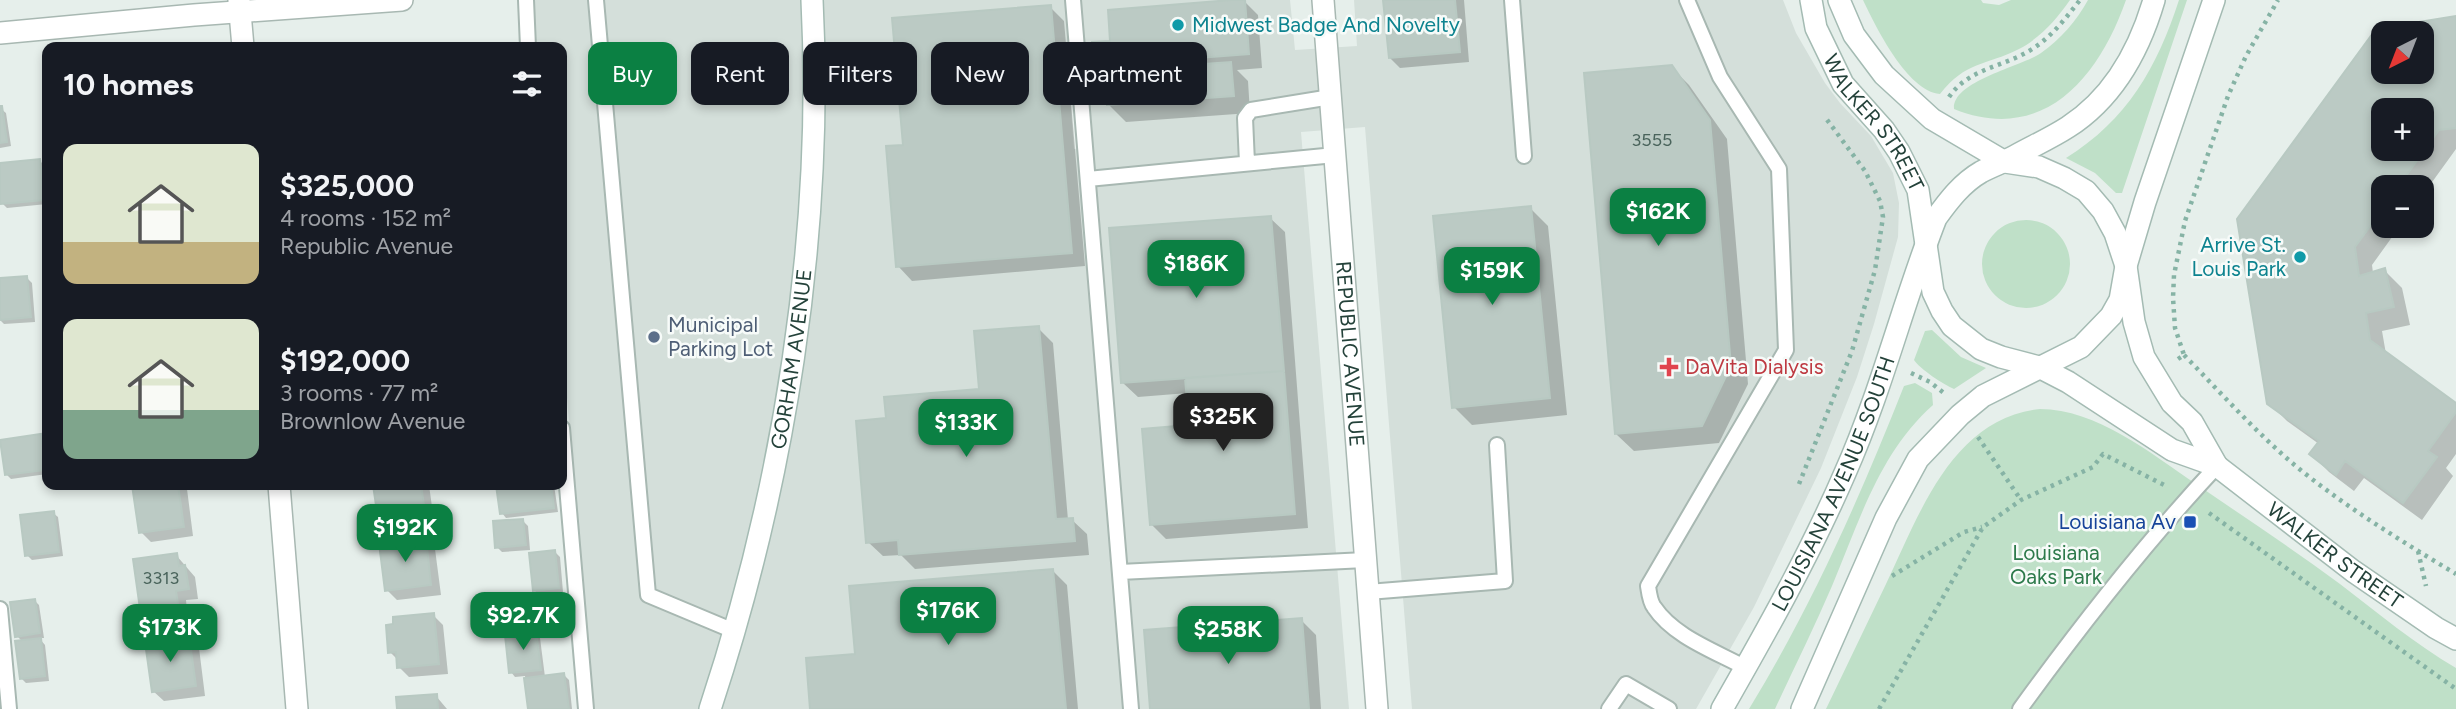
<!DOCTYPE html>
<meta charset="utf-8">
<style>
:root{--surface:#171b24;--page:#242831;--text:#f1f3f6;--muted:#9ea1a6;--accent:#0b8043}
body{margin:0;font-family:Figtree,sans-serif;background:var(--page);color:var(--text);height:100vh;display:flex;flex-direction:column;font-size:26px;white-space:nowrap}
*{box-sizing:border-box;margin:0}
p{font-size:23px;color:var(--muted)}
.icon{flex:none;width:38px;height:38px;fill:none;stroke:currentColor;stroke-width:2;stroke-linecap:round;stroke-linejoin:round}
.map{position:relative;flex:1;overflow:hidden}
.panel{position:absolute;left:42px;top:42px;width:525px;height:448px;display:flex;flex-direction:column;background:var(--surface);border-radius:14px;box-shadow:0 4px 10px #0003}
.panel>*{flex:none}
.guide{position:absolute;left:588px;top:42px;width:665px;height:63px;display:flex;gap:14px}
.needle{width:46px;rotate:222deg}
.controls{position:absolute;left:2371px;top:21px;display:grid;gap:14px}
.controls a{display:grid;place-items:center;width:63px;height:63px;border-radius:14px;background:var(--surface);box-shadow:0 4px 10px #0003;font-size:35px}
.price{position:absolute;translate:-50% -60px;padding:0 16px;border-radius:14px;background:var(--accent);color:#fff;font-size:23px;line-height:46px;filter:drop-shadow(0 2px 4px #0008)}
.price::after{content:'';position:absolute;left:50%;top:42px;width:21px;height:16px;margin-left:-10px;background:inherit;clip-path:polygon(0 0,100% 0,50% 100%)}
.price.on{background:#222;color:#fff}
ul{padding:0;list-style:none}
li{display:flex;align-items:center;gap:21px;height:175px;padding:0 21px}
li span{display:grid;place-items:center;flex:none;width:196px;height:140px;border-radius:14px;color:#555}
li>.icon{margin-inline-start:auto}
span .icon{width:84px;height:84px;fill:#fffc;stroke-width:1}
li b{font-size:30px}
h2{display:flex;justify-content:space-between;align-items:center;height:84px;padding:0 21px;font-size:30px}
.pill{padding:0 24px;border-radius:14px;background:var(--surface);box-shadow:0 4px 10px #0003;font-size:24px;line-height:63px}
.pill.on{background:var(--accent);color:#fff}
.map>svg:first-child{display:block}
</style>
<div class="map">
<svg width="2456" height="709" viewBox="0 0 2456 709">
<rect width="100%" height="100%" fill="#e6efeb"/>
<!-- built -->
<path fill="#d4dfda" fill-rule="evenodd" d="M532,0H1290L1295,50L1357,46L1354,0H1783L1796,33L1825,83L1840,103L1871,136L1893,173L1899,203L1898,237L1874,324L1857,377L1821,468L1754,607L1696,709H1412L1365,127L1301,132L1349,709H592L562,335V47H536ZM1084,67L1091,147L1074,149L1068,69Z"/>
<!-- green -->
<path fill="#bfe0c8" d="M1863,0H1981L1983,3L1999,5L2011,0H2070C2057,19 2040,38 2019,49C1985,66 1966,61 1940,94C1907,91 1876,27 1863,0Z
M2088,0H2126C2099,77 2044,145 1954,109C1952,81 2020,67 2041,53C2060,40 2077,20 2088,0Z
M2179,0H2187L2122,193H2116L2095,173L2066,158C2127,120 2157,68 2179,0Z
M1982 264a44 44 0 1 1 88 0a44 44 0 1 1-88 0Z
M1932,330L1961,357L1986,368L1954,389C1944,385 1920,369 1914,360L1925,331Z
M1915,383L1932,393L1933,405C1879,453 1859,522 1832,586C1814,628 1794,668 1775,709H1749C1812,606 1860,497 1904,386Z
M2040,409C2096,409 2152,454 2196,484C2244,517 2293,549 2340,584C2378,613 2415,644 2456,668V709H1826C1846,667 1866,626 1886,584C1919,515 1952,418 2040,409Z"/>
<!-- shadow -->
<path fill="#0003" fill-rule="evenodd" d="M1385,0H1464L1469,62L1400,68L1390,58Z
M1244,1L1258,15L1262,68L1237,70L1248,81L1250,113L1126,122L1108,104L1106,76L1095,65Z
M1050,7L1064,21L1085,266L912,281L898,266Z
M2456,18V149L2422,196V187H2384V226H2400L2372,265L2373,273L2384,270L2402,288L2410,325L2382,331L2386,354L2456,405V454L2446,468L2453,476L2422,520L2364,478L2354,491L2329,472L2311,454L2319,444L2287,421L2269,403L2377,30ZM2384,33H2422V72H2384ZM2384,110H2422V149H2384Z
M1671,67L1689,85L1727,139L1748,384L1719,443L1634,451L1616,434Z
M0,108L6,113L11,146L0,148Z
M40,161L45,166L47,204L7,208L2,203L0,164Z
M1530,208L1548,226L1567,415L1472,425L1454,407Z
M1270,218L1285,232L1308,528L1166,539L1151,524L1191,427L1188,393L1138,397L1123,383Z
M27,278L32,283L35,322L4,324L0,320V280Z
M1038,328L1053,343L1068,520H1072L1087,534L1089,555L915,569L901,555L883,556L868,542L888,420L981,391Z
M41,436L46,441L47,474L11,479L7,475Z
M134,485H183L187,489L193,536L151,542L141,532Z
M375,485H429L433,514L389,521L379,511Z
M498,485H554L558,512L506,518L502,513Z
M53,513L58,517L63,556L32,560L27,555Z
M523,521L528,526L530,550L502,552L497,547Z
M425,539L435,549L441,595L397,600L387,590Z
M555,552L560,557L563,592L539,595L534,590Z
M176,555L195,577L198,599L186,600L188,620L152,625L142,615Z
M1053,571L1067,585L1078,709H812L857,656Z
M34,600L39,605L44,638H39L45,645L49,681L26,683L21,678L23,642L17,636Z
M433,615L443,625L448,674L409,677L399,667V661L390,652Z
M1301,620L1316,635L1321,709H1152Z
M535,633L540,638L545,677L564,675L569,680L572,709H529L525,676L515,677L511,672Z
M188,638L199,648L205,696L164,701L153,691Z
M436,696L447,709H399Z"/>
<!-- building -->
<path fill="#bbcac4" stroke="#b8c9c2" stroke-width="2" fill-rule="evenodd" d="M1231,0H1245L1249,54L1094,66L1092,42L1110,41L1108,10Z
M1383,0H1455L1460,52L1389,58Z
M1051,5L1072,253L896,267L886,146L903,145L892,18Z
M2456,16V128L2439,130L2398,187H2384V207L2355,247L2359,276L2385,268L2394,307L2366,313L2370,340L2456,403V412L2428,451L2437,457L2403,503L2345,461L2336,475L2309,454L2319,441L2267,404L2237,219L2376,29ZM2384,33H2422V72H2384ZM2384,110H2422V149H2384Z
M1231,62L1234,96L1107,105L1104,71Z
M1672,65L1710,120L1731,366L1702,426L1615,434L1584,73Z
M0,106H2L7,142L0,143Z
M40,159L44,200L0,204V163Z
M1531,206L1550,398L1452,408L1433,216Z
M1271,216L1284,371L1121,383L1109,228Z
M27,276L31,317L0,320V278Z
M1039,326L1056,519L1073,518L1075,541L899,555L898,540L866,543L856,421L886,418L884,397L979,389L974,331Z
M1284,371L1295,514L1150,525L1142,429L1189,425L1185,378Z
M41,434L46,470L5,475L0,440Z
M132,485H178L184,527L139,533Z
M373,485H421L424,505L377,512Z
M496,485H551L554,508L500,514Z
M54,511L59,552L25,556L20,515Z
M523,519L526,545L495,548L493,521Z
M426,537L431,585L385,591L379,543Z
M555,550L559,588L533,591L529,553Z
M177,553L179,566L185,565L189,589L176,591L179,610L141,616L133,559Z
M1053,569L1066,709H810L806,658L855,654L849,586Z
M35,599L40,633L15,637L10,602Z
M434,613L439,664L397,668L396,652L388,653L386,625L393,624V617Z
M1302,618L1309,709H1150L1144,630Z
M536,631L541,670L509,673L505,635Z
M189,636L196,686L152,692L145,642Z
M41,638L45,676L20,679L15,641Z
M564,673L569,709H528L524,678Z
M437,694L438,709H397L396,697Z"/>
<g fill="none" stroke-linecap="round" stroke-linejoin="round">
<!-- lane casing -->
<g stroke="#a8b8b2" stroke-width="18">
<path id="lane" d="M526,0L528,47
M596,0L648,595L734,631
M1073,0L1131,709
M1512,0L1524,156
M1687,0L1720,77L1779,169L1786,350L1648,586C1649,593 1650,602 1654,607C1674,637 1715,651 1746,668
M1247,163L1245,118L1251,110L1331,97
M1088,179L1335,155
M562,428L586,709
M1120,572L1365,560
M1368,592L1505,581L1497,445
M0,609L9,709
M1609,709L1626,684L1669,709
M2020,709C2081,625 2146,542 2217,466"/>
</g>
<!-- street casing -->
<g stroke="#a8b8b2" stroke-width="24">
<g id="street">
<path id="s1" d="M1323,0L1377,709"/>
<path d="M239,1L243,47"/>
<path d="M0,33L194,15L402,0"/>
<path d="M279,485L297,709"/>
</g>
</g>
<!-- secondary casing -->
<g stroke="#a4bbb3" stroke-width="24">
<g id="secondary">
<path id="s2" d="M1811,0L1816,28L1843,84L1884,130L1899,152L1918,190L1933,292L1942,311L1952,326L1981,349L2001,357L2039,367L2068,382L2172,450L2217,466L2353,571L2436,628L2456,639"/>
<path d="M1839,0L1854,35L1884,75L1932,119L2005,162L2039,167L2064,178L2086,191L2103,211L2115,233L2126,266L2134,322L2144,357L2172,403L2192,422L2217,466"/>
<path id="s3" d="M710,709C784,486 824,235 812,0"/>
<path id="s4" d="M1722,709C1766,632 1810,554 1845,473C1882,390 1903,302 1936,218C1949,200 1962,183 1981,172C1992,166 2004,162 2015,156C2033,146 2051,138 2068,127C2113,98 2139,51 2154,0"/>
<path d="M1802,709L1886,518L1918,459L1960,415L1983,396L2081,347L2111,316L2120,300L2126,266L2145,202L2214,0"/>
</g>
</g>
<!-- path -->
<path stroke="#86b3a5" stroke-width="4.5" stroke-dasharray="3.5 5" stroke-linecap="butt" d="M1949,97C1968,69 2002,67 2029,51C2051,38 2065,19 2080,0
M2184,355C2223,395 2260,437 2303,472C2352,511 2403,542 2456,574
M2178,359L2184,355L2175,328L2173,298L2174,275L2185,221L2228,96L2246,56L2278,0
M1911,373L1930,382L1945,394
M1978,437L2021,500
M1799,484L1852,351L1875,270L1883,217L1880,201L1865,171L1825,117
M2209,513L2456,689
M2418,551L2426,586
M1892,576L1964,532L1982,527
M1879,709L1983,527L2021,500L2093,467L2103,454L2166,486"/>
<!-- lane -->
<use href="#lane" stroke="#fff" stroke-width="14"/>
<!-- street -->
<use href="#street" stroke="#fff" stroke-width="21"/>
<!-- secondary -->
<use href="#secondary" stroke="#fff" stroke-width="21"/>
</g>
<!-- markers -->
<g fill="#0f9aa8" stroke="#f7fbf9" stroke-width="2.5">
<circle cx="1178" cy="25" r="7"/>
<circle cx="2300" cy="257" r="7"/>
</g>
<circle fill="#5c6f8a" stroke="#f7fbf9" stroke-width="2.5" cx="654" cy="337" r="7"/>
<path fill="#e0444e" stroke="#f7fbf9" stroke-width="2.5" d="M1665.5 356.5h7v7h7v7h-7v7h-7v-7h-7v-7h7z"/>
<rect fill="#1a4fb4" stroke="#f7fbf9" stroke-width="2.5" x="2183" y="515" width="14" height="14" rx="3.5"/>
<g text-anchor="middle" stroke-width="5" stroke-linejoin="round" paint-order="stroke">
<!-- number labels -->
<g font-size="18" fill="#4a645c">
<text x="1652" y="146">3555</text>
<text x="161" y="584">3313</text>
</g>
<!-- culture labels -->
<g font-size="21" fill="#0d838f" stroke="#f7fbf9" text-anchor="start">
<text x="1192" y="32">Midwest Badge And Novelty</text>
<text x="2286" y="252" text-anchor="end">Arrive St.<tspan x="2286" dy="24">Louis Park</tspan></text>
</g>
<!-- street labels -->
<g font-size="21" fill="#24423a" stroke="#f7fbf9">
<text dy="7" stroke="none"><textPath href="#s2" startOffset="140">WALKER STREET</textPath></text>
<text dy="7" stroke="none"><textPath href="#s1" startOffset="355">REPUBLIC AVENUE</textPath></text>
<text dy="7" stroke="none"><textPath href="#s3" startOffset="360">GORHAM AVENUE</textPath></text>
<text dy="7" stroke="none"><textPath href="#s4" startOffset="252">LOUISIANA AVENUE SOUTH</textPath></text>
<text dy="7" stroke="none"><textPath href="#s2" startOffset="814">WALKER STREET</textPath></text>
</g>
<!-- service labels -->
<g font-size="21" fill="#4e5e75" stroke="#f7fbf9" text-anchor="start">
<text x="668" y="332">Municipal<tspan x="668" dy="24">Parking Lot</tspan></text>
</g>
<!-- health labels -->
<g font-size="21" fill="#be3a42" stroke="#f7fbf9" text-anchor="start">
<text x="1685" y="374">DaVita Dialysis</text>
</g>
<!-- transit labels -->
<g font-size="21" fill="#164399" stroke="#f7fbf9" text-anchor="end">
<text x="2176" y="529">Louisiana Av</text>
</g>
<!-- park labels -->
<g font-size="21" fill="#2d7a4b" stroke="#f7fbf9">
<text x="2056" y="560">Louisiana<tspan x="2056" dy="24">Oaks Park</tspan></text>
</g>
</g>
</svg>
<div class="controls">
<a><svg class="needle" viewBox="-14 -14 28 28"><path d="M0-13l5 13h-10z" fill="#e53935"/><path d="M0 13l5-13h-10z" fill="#9ea1a6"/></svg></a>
<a>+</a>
<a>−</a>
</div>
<b class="price" style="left:1658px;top:248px">$162K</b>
<b class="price" style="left:1196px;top:300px">$186K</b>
<b class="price" style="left:1492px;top:307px">$159K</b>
<b class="price on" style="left:1223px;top:453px">$325K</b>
<b class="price" style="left:966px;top:459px">$133K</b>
<b class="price" style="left:405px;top:564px">$192K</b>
<b class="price" style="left:948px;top:647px">$176K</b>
<b class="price" style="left:523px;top:652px">$92.7K</b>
<b class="price" style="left:170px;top:664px">$173K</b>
<b class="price" style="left:1228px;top:666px">$258K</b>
<div class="guide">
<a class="pill on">Buy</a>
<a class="pill">Rent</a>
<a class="pill">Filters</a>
<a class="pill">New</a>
<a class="pill">Apartment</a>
</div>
<section class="panel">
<h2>10 homes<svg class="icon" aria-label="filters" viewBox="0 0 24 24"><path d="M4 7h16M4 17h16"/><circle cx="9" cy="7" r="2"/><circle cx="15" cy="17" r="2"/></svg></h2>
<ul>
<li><span style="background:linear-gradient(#dfe7d0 70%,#c2b280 0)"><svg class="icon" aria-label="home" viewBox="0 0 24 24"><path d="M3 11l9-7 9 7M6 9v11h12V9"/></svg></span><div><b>$325,000</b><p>4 rooms · 152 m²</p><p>Republic Avenue</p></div></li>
<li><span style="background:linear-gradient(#dfe7d0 65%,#7fa58c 0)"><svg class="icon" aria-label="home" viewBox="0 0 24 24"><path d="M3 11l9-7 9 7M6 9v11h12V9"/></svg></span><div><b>$192,000</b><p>3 rooms · 77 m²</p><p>Brownlow Avenue</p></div></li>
</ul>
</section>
</div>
